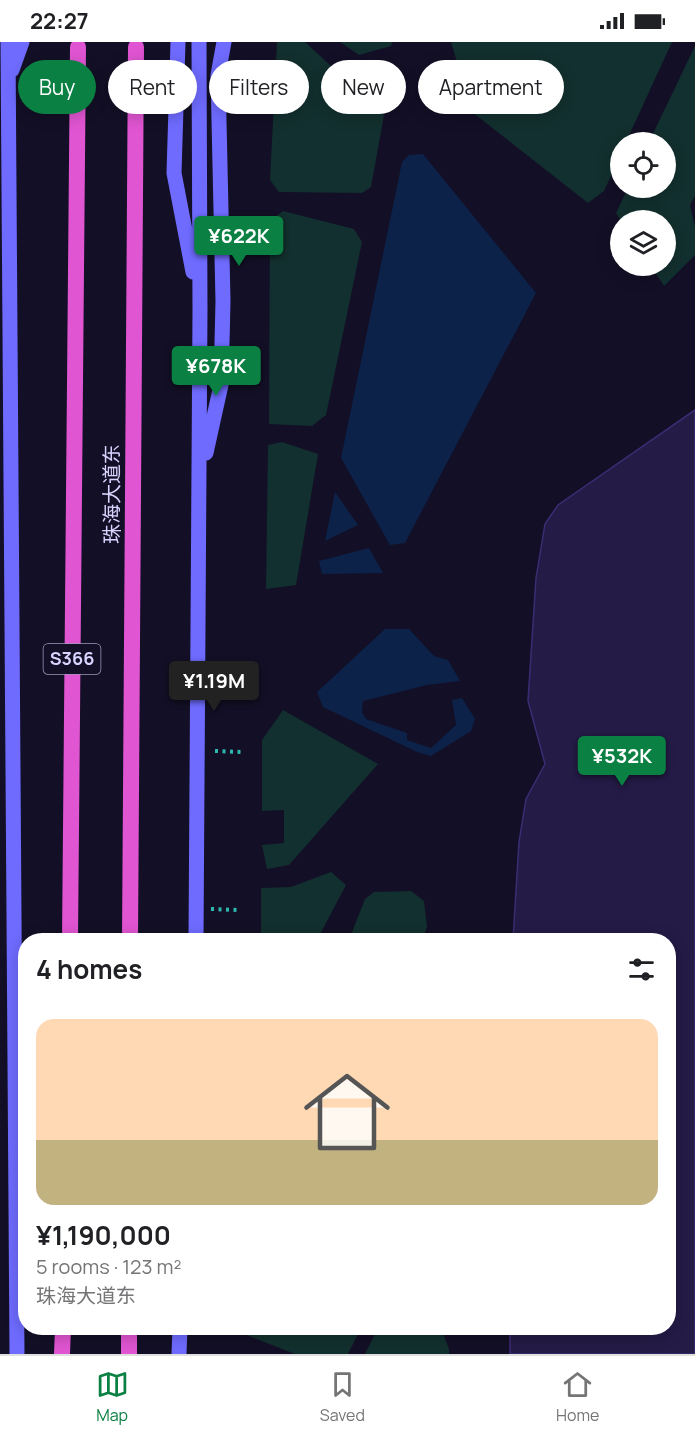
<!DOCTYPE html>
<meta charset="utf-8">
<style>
:root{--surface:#fff;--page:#f2f2f2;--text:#202124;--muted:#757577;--line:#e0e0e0;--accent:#0b8043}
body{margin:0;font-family:Manrope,"Noto Sans SC",sans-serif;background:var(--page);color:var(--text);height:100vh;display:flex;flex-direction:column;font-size:22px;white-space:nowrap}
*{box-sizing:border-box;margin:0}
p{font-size:20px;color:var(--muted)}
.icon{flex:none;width:33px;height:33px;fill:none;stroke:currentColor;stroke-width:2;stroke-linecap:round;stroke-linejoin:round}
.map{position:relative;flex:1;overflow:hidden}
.sheet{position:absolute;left:18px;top:891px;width:658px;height:402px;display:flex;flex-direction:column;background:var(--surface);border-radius:24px;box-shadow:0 3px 15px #0003}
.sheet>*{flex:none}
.top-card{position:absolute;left:18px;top:18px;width:660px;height:54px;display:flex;gap:12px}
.controls{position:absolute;left:610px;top:90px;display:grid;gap:12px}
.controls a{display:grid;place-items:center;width:66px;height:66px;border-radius:50%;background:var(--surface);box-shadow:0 3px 15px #0003;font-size:30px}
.price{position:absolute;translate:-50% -51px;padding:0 14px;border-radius:6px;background:var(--accent);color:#fff;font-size:20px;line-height:39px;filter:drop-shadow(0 2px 3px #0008)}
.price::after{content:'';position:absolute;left:50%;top:36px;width:18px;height:14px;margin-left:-9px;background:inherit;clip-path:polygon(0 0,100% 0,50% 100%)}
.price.current{background:#222;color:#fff}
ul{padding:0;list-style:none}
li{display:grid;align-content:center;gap:12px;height:318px;padding:0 18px}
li+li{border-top:2px solid var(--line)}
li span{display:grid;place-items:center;height:186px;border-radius:18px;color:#555}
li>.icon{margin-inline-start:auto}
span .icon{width:108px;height:108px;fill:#fffc;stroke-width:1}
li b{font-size:26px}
h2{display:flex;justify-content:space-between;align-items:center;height:72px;padding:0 18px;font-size:26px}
.tag{padding:0 21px;border-radius:27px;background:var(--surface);box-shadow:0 3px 15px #0003;font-size:21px;line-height:54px}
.tag.current{background:var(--accent);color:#fff}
.status{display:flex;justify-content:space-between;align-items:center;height:42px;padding:0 30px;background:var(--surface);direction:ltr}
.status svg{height:16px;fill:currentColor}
.menu{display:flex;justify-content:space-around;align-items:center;height:84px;border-top:2px solid var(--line);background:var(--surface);font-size:16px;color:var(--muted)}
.menu a{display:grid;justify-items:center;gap:3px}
.menu .current{color:var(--accent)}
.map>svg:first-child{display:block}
</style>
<div class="status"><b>22:27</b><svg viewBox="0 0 49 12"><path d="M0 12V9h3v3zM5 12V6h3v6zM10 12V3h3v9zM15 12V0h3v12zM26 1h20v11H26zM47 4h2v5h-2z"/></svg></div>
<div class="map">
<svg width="695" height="1312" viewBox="0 0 695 1312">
<rect width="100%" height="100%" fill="#130f26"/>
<!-- green -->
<path fill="#12302f" d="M277,0H305L384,73L371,145L362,151L279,150L270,138Z
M340,0H392L391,4L359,13Z
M451,0H672L626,100H621V113L604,149L588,161L472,70Z
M695,4V154L690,163L695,185V213L664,244L651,224H666V178L621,179L616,171L628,146H666V100H649Z
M283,169L354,187L362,200L326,373L312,384L269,382L270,179Z
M282,400L318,412L296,543L266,547L268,403Z
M283,668L378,722L289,823L267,827L262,803L284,801V768L262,769V698Z
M331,830L346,843L317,898H261V846L291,845Z
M411,849L424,859L427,885L422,898H349L365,857L374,850Z
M241,1286H361L348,1312H295L244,1292Z
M378,1286H441L449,1307V1312H365Z"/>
<!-- water -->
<path fill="#0c2248" d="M423,112L536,251L405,501L390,503L341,416L402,120L409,113Z
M335,450L358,483L325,499Z
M369,506L383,531L322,532L319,519Z
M385,587H409L434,614L448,618L460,639L427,643L363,659L362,670L366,677L407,691V698L431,706L456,683L452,658L462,656L475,677L471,689L431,714L417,710L323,665L317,650Z"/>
<!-- building -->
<path fill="#241b47" stroke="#3b2d73" stroke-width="1.5" d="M695,368V1312H510V1286H669V898H513L519,800L526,757L545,722L528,659L536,536L545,482L558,463Z"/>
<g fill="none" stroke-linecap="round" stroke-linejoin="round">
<!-- path -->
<path stroke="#2fb8b0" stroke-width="4" stroke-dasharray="3 4.5" stroke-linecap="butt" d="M215,709L241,710
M211,867L238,868"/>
<!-- secondary -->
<path stroke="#6f6bff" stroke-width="15" d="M8,0L17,1312
M178,0L174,131L193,230
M12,28L22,0
M206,411L221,343L223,259L218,33L224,0
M196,898L200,268L199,0
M179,1312L180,1286"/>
<!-- trunk -->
<path stroke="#e055d1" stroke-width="16" d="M70,898L78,5
M130,898L136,5
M62,1312L63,1286
M129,1312V1286"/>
</g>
<g text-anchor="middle" stroke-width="6" stroke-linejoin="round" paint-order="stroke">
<!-- shield labels -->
<rect fill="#130f26" stroke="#9e99be" stroke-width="1.5" x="43.5" y="602" width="57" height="30" rx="4.5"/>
<g font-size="18" font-weight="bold" fill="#d9d4ff">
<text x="72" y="623">S366</text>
</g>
<!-- street labels -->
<g font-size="20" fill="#d9d4ff" stroke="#130f26">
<text transform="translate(112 452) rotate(-90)" y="7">珠海大道东</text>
</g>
</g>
</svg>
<div class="controls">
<a><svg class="icon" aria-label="locate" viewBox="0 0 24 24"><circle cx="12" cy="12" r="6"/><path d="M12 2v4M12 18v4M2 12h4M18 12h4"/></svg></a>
<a><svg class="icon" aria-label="layers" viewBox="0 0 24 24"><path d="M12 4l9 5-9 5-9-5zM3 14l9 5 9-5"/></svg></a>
</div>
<b class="price" style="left:239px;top:225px">¥622K</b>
<b class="price" style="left:216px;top:355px">¥678K</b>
<b class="price current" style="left:214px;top:670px">¥1.19M</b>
<b class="price" style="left:622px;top:745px">¥532K</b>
<div class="top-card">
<a class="tag current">Buy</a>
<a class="tag">Rent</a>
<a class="tag">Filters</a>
<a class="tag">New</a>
<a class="tag">Apartment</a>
</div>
<section class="sheet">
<h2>4 homes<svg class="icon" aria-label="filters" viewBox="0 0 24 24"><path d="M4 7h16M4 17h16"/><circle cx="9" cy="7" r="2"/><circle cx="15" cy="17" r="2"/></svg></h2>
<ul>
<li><span style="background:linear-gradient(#ffd9b3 65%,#c2b280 0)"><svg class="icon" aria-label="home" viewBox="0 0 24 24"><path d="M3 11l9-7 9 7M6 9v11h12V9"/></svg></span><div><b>¥1,190,000</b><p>5 rooms · 123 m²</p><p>珠海大道东</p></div></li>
</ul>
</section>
</div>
<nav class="menu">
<a class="current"><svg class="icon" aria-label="map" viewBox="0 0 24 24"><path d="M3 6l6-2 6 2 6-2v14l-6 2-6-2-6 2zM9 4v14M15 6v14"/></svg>Map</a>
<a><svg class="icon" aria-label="saved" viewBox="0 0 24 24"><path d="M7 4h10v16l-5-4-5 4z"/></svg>Saved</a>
<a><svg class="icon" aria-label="home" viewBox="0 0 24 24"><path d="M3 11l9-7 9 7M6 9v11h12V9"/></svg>Home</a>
</nav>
